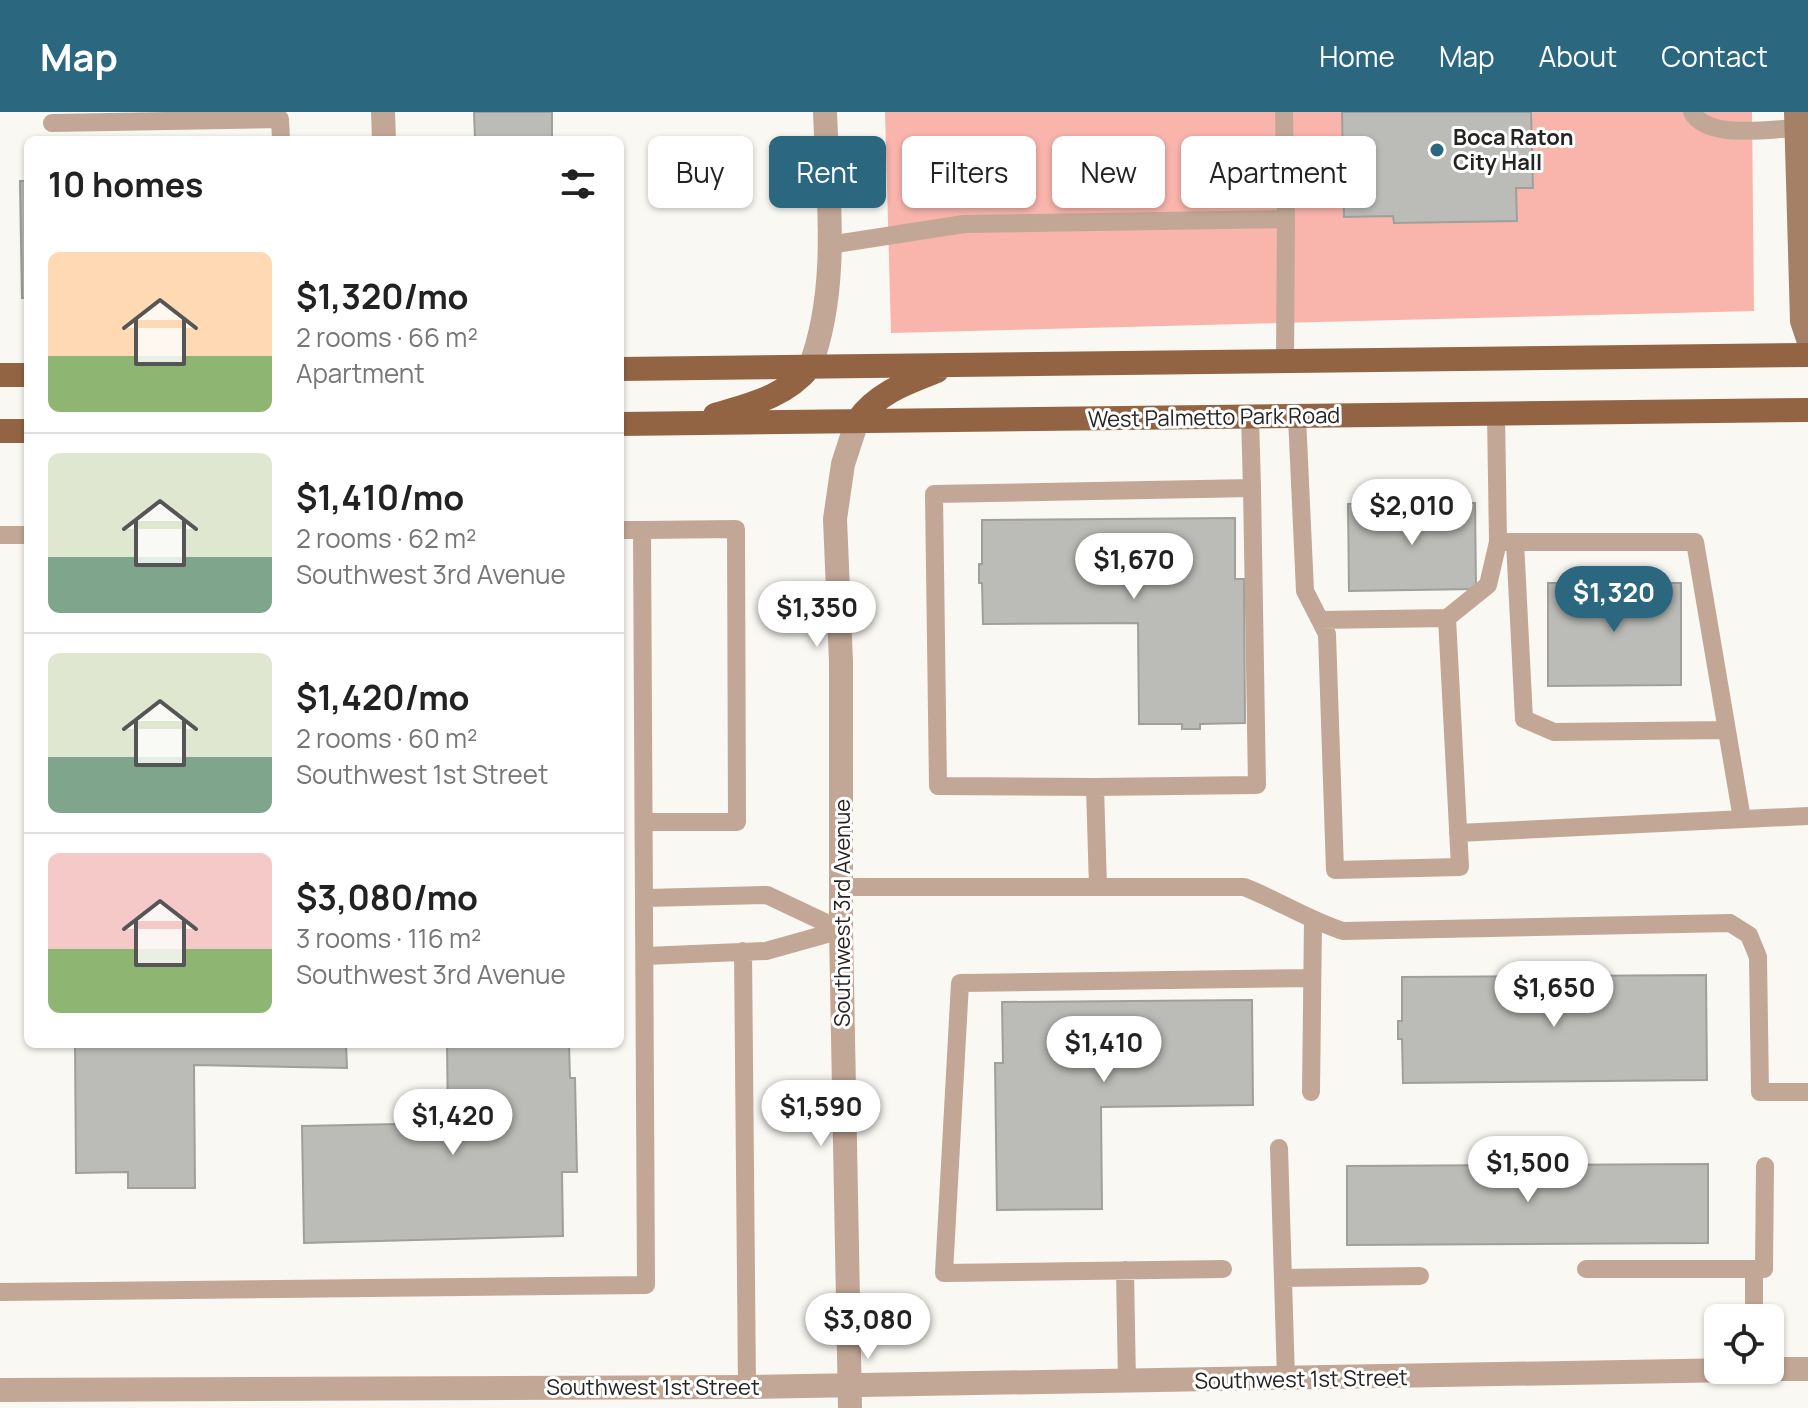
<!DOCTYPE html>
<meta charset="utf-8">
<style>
:root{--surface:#fff;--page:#f2f2f2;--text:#222;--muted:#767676;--line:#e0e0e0;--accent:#2b677f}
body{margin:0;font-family:Manrope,sans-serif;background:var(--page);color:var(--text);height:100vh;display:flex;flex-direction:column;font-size:30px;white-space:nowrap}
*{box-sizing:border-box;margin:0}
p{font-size:26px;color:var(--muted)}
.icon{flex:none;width:44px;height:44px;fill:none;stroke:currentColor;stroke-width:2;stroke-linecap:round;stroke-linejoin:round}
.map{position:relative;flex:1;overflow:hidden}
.drawer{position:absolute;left:24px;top:24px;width:600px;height:912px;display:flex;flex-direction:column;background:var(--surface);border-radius:12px;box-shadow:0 2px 6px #0004}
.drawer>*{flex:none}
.hud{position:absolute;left:648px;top:24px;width:760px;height:72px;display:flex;gap:16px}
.buttons{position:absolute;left:1704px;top:1192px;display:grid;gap:16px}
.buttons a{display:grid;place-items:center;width:80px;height:80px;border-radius:12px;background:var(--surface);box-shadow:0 2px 6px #0004;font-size:40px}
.price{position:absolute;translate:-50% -68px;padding:0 18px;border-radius:28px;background:#fff;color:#222;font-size:26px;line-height:52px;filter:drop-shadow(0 2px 4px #0008)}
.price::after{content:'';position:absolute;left:50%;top:48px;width:24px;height:18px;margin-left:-12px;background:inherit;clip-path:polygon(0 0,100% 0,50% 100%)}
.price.on{background:var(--accent);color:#fff}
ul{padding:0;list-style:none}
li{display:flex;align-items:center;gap:24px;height:200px;padding:0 24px}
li+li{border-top:2px solid var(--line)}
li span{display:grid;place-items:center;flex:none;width:224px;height:160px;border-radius:12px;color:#555}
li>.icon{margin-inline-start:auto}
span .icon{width:96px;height:96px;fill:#fffc;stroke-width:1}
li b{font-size:34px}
h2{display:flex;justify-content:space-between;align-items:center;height:96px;padding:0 24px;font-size:34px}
.chip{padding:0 28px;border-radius:12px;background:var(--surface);box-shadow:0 2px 6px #0004;font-size:28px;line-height:72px}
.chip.on{background:var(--accent);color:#fff}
header{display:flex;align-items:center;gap:48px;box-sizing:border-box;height:112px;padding:0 40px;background:var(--accent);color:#fff}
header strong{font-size:38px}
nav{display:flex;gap:44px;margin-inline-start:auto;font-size:28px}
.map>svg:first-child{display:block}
</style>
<header>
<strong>Map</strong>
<nav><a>Home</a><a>Map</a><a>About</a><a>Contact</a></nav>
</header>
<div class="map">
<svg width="1808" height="1296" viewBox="0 0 1808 1296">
<rect width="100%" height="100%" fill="#faf8f3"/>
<!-- green -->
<path fill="#f9b4ac" d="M885,0H1752L1754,199L891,221Z"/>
<!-- building -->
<path fill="#bbbbb7" stroke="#9fa09b" stroke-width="2" d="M474,0H552V28H475Z
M1342,0H1531L1533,76H1516L1517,109L1394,111L1393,104L1344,105Z
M20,69H28V185L22,186Z
M1475,391L1476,477L1349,479L1348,392Z
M1235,406V467H1244L1245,611L1200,612V617H1182V612H1139L1138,511L983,512L982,471H979V452H982V408Z
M1548,471H1681V573L1548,574Z
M1706,863L1707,968L1403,971L1402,927H1398V909H1402V865Z
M1252,888L1253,993L1101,995L1102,1097L997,1098L995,951H1003L1002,890Z
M75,932H346L347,956L194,953L195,1076H128V1060L76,1061Z
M447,932H569L570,966H575L577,1060H562L563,1124L304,1131L302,1014L448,1011Z
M1708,1052V1131L1347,1133V1054Z"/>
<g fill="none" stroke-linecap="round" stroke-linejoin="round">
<!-- lane -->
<path stroke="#c2a796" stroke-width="18" d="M1284,0L1286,107L1285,250
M1692,0C1707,28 1769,17 1797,16
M52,11L280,7L281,28
M829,133L964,112L1286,107
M1496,302L1498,430H1695L1742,707
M1297,305L1305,479L1327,522L1335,758L1460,755L1447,506L1320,508
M620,418H642
M0,423H28
M1515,430L1524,607L1554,620L1727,618
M1447,506L1488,473L1498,430
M1095,675L1257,673L1252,376
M1458,721L1808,704
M841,775H1244C1278,788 1308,808 1343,819L1730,811L1749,823L1758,845L1760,980H1808
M1098,775L1095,675L938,674L934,382L1252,376L1250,305
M647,786L767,783L841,818
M743,839L747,1275
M646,844L766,839L841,818
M1311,980L1313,809
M1279,1036L1286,1267
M1223,1157L944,1161L960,871L1312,866
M1586,1157H1764L1765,1054
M1754,1157V1206
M1125,1158L1127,1270
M1283,1166L1420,1164
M0,1180L646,1173C646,921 644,669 642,418L736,417L737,710H645"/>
<!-- street -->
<path stroke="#c2a796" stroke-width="24" d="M383,0L384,28
M810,255C840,175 828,84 825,0
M1770,1257H1808
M0,1278L747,1275L1737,1258
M850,1296L841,818V550L835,407L843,352L857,309"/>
<!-- secondary -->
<path stroke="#a68066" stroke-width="24" d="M1796,0L1802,209L1808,227"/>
<!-- primary -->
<path stroke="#926444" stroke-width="24" d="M620,257L1808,243
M0,263H28
M715,303C751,292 785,285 810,255
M857,309C877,281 906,271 937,259
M620,312L1808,298
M0,319H28"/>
</g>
<!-- markers -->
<circle fill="#2b677f" stroke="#fff" stroke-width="3" cx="1437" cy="38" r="8"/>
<g text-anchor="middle" stroke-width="6" stroke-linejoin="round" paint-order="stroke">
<!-- poi labels -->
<g font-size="22" font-weight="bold" fill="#252422" stroke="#fff" text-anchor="start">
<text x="1453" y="33">Boca Raton<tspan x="1453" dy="25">City Hall</tspan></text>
</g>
<!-- street labels -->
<g font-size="22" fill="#252422" stroke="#fff">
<text transform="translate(1214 305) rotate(-1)" y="8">West Palmetto Park Road</text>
<text transform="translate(842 801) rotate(-90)" y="8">Southwest 3rd Avenue</text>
<text transform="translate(1301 1267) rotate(-1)" y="8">Southwest 1st Street</text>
<text x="653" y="1283">Southwest 1st Street</text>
</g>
</g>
</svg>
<div class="buttons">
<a><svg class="icon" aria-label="locate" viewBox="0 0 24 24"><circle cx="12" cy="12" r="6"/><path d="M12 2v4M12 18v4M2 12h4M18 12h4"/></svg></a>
</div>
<b class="price" style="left:1412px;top:435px">$2,010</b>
<b class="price" style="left:1134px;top:489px">$1,670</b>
<b class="price on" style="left:1614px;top:522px">$1,320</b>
<b class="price" style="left:817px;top:537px">$1,350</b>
<b class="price" style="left:1554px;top:917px">$1,650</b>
<b class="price" style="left:1104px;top:972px">$1,410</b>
<b class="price" style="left:821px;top:1036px">$1,590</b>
<b class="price" style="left:453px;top:1045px">$1,420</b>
<b class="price" style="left:1528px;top:1092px">$1,500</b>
<b class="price" style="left:868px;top:1249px">$3,080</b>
<div class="hud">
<a class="chip">Buy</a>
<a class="chip on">Rent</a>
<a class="chip">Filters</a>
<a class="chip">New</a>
<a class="chip">Apartment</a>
</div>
<section class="drawer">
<h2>10 homes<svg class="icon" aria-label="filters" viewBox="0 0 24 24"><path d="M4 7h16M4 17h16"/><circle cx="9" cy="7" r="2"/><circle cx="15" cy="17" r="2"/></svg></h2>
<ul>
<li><span style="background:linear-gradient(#ffd9b3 65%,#8fb573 0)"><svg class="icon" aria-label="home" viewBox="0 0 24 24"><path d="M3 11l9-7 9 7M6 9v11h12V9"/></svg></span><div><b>$1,320/mo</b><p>2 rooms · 66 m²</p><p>Apartment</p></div></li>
<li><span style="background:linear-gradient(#dfe7d0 65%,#7fa58c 0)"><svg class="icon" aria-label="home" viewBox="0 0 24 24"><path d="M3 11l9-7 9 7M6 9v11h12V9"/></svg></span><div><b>$1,410/mo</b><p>2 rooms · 62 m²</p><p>Southwest 3rd Avenue</p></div></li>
<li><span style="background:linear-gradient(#dfe7d0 65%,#7fa58c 0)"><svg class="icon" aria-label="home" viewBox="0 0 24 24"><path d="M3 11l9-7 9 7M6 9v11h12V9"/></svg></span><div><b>$1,420/mo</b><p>2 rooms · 60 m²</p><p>Southwest 1st Street</p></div></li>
<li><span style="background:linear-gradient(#f6c9c9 60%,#8fb573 0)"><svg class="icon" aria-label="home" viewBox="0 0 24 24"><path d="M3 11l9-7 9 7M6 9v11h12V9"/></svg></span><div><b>$3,080/mo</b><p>3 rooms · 116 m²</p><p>Southwest 3rd Avenue</p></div></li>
</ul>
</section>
</div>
